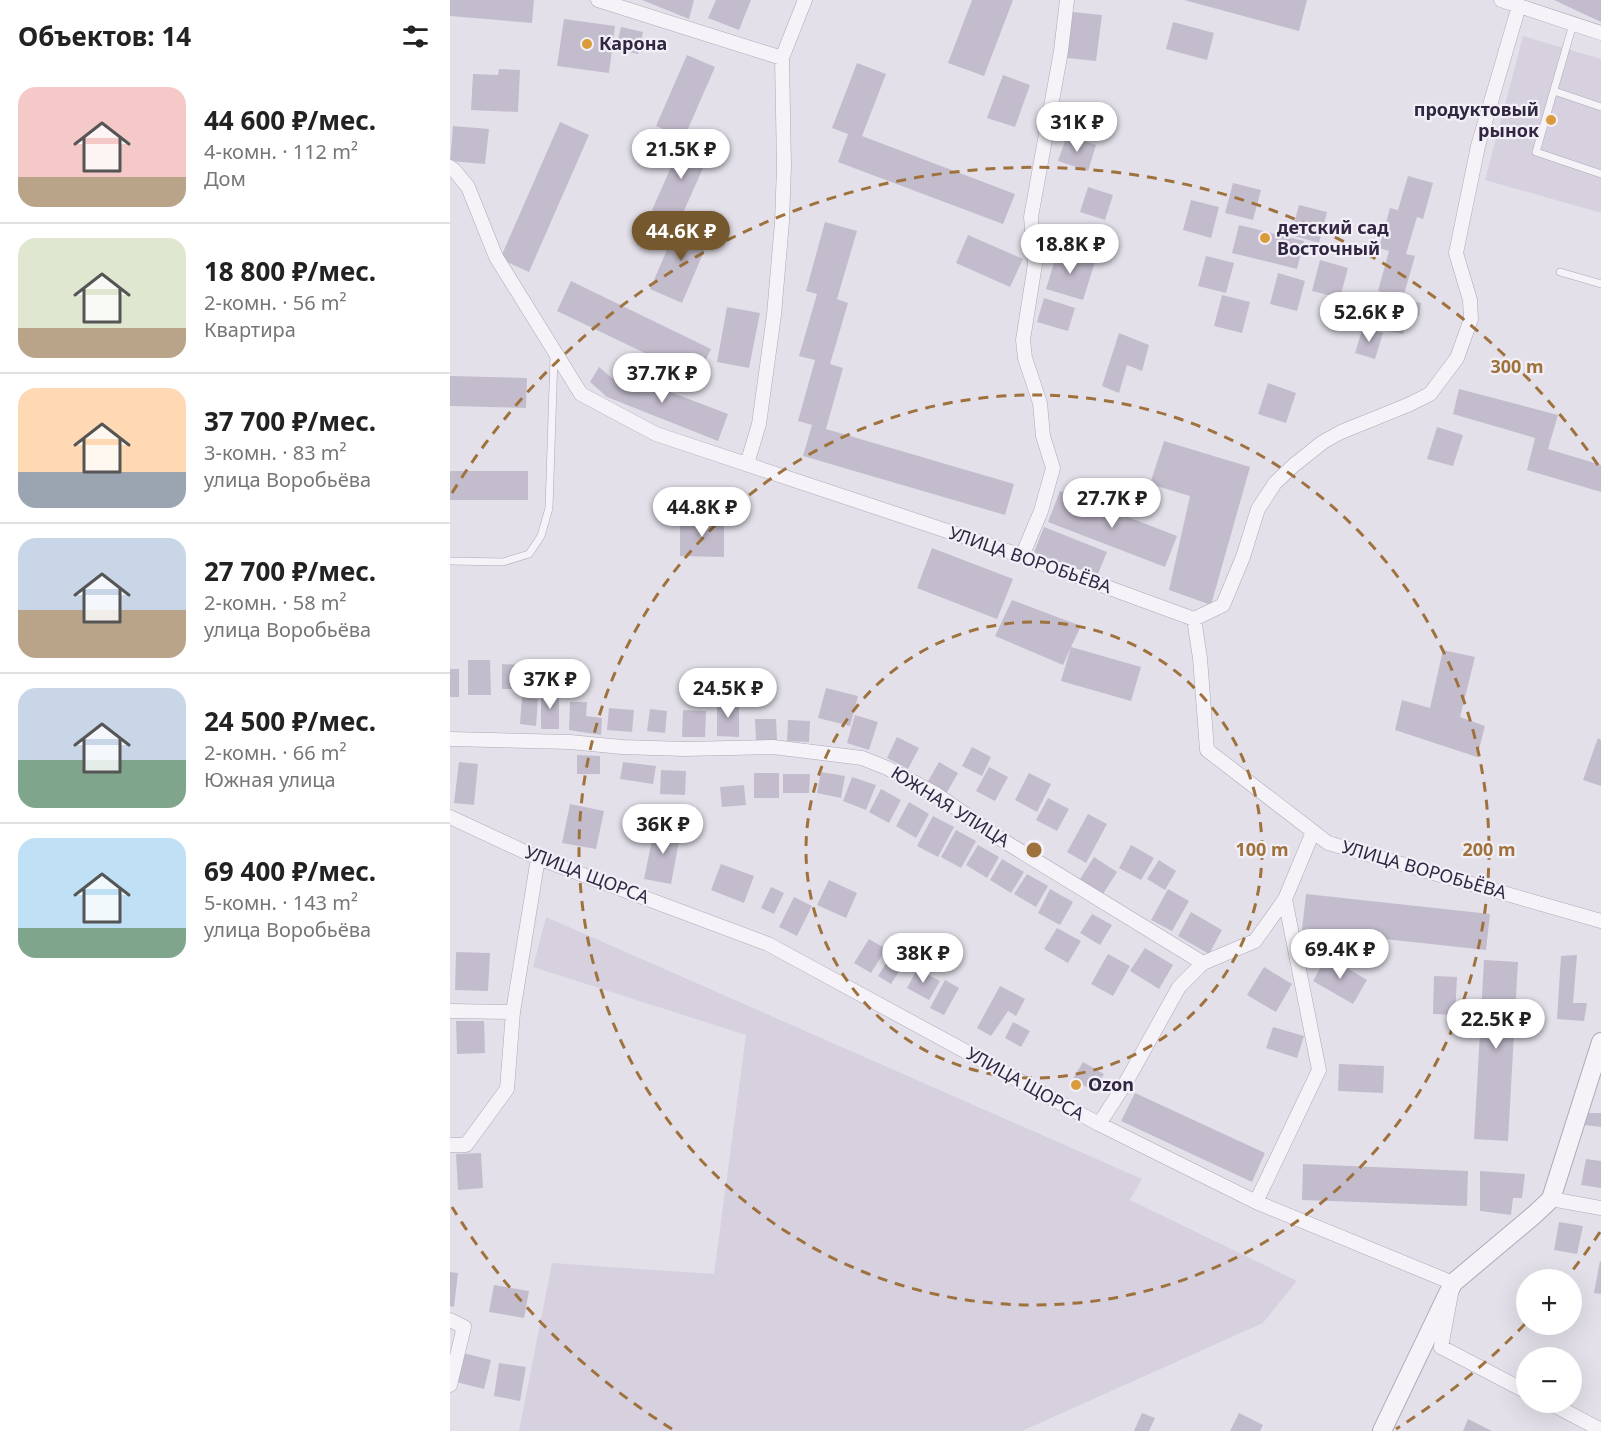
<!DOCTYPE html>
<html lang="ru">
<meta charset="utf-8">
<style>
:root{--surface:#fff;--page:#f6f6f6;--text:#222;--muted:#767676;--line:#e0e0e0;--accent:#75582d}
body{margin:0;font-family:"Noto Sans",sans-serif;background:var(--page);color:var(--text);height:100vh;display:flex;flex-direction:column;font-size:22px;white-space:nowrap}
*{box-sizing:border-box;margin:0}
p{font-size:20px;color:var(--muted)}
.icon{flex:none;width:33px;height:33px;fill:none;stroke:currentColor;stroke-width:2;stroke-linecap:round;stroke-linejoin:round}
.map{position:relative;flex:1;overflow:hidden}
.panel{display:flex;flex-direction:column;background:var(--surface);width:450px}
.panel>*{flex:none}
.buttons{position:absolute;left:1066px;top:1269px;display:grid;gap:12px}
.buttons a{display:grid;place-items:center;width:66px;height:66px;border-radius:50%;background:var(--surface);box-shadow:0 6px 24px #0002;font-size:30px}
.price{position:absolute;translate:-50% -51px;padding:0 14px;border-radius:21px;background:#fff;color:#222;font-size:20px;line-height:39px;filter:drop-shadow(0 2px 3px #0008)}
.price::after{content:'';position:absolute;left:50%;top:36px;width:18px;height:14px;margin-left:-9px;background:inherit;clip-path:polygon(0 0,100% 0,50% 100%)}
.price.selected{background:var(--accent);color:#fff}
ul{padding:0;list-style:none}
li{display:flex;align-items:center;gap:18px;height:150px;padding:0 18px}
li+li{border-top:2px solid var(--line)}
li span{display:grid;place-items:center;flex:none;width:168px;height:120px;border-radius:18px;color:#555}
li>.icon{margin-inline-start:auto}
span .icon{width:72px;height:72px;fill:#fffc;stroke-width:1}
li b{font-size:26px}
h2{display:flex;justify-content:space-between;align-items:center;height:72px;padding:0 18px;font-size:26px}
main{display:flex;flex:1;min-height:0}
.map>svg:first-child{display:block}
</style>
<main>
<section class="panel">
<h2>Объектов: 14<svg class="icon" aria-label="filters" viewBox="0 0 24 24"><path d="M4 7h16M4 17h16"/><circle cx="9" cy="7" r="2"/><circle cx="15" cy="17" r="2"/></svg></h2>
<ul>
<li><span style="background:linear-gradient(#f6c9c9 75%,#b9a48a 0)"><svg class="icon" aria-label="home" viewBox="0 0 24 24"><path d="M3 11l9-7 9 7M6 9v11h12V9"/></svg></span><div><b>44 600 ₽/мес.</b><p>4-комн. · 112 m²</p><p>Дом</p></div></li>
<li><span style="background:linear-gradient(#dfe7d0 75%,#b9a48a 0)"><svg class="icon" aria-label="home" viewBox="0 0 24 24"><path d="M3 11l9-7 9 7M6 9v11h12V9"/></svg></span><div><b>18 800 ₽/мес.</b><p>2-комн. · 56 m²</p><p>Квартира</p></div></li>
<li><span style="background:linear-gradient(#ffd9b3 70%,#9aa5b1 0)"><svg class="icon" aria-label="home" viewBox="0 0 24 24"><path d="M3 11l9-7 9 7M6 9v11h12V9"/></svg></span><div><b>37 700 ₽/мес.</b><p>3-комн. · 83 m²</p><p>улица Воробьёва</p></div></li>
<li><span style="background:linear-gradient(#c9d6e8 60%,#b9a48a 0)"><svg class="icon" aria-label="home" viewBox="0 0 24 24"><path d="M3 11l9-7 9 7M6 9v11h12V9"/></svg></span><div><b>27 700 ₽/мес.</b><p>2-комн. · 58 m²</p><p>улица Воробьёва</p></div></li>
<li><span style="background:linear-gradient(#c9d6e8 60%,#7fa58c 0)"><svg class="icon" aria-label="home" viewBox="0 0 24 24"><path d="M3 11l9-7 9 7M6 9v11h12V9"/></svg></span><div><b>24 500 ₽/мес.</b><p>2-комн. · 66 m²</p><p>Южная улица</p></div></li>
<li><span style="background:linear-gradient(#bfe0f5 75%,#7fa58c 0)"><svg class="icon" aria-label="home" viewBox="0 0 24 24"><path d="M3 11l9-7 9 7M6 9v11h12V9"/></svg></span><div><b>69 400 ₽/мес.</b><p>5-комн. · 143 m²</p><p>улица Воробьёва</p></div></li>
</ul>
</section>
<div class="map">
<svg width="1151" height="1431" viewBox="0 0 1151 1431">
<rect width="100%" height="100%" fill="#e3e0ea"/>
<!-- built -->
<path fill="#d7d1df" d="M1073,36L1151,59V213L1035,180Z
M96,917L692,1179L680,1200L847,1281L813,1323L572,1431H69L102,1263L264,1274L296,1035L83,967Z"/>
<!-- building -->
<path fill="#c3bccd" d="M0,0H84L82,23L0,16Z
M192,0H244L239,19Z
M266,0H301L289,30L258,18Z
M522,0H563L534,76L498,63Z
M734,0H857L849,31Z
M1104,0H1151V22Z
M623,12L652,15L646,61L617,58Z
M114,19L165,26L159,73L107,66Z
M723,22L764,33L757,60L716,49Z
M171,27L193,32L188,54L166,49Z
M237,55L265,67L234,138L206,126Z
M407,63L436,74L412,136L565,194L553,224L388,162L398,134L382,128Z
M49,69L70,70L68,112L21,110L23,74L48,75Z
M553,75L580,85L565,127L537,118Z
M110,122L139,135L79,272L50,259Z
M3,126L39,129L35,164L0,161Z
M617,135L646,145L638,171L608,161Z
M234,138L261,150L229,222L202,210Z
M958,176L983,183L973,219L967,217L956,254L965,256L953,298L928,291L939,251L929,248L940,208L948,210Z
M783,183L811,190L803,220L775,213Z
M638,187L663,195L655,220L630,212Z
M741,200L769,207L761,238L733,230Z
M849,205L877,212L869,243L841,235Z
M229,222L261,235L232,303L200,289Z
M375,222L407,231L387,299L398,303L380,364L393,368L376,429L564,484L555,515L353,456L362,425L348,421L365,360L349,356L367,294L356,291Z
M789,225L854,241L847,269L782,253Z
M518,235L573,259L560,287L506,263Z
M608,250L645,262L633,300L596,289Z
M756,256L784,263L776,293L748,286Z
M870,260L898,268L890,298L862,291Z
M828,273L855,281L847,311L820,304Z
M121,281L261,349L247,378L107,311Z
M926,294L971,303L969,316L957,314L953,334L933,330L938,307L924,304Z
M772,295L800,302L792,333L764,326Z
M594,298L625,308L618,331L587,322Z
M277,307L310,313L299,368L267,362Z
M913,327L933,333L925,359L905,353Z
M669,333L699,345L692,371L677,365L669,393L652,386Z
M149,367L163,379L168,372L278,414L268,441L157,397L140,382Z
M0,376L77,378L76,408L0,406Z
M818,383L846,393L836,423L808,414Z
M1009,389L1108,415L1098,449L1151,465V492L1077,470L1085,438L1003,414Z
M987,427L1013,435L1003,466L977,459Z
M714,441L800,467L761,605L719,590L740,496L700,484Z
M0,471H78V500H0Z
M610,491L727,536L715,567L598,522Z
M230,520L274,521V557L230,556Z
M594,527L657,552L647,576L584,552Z
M482,548L563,579L547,619L467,588Z
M562,600L631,626L621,647L691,667L681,701L611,681L621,647L613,665L545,636Z
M993,650L1025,657L1010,717L1035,726L1027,757L945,730L952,700L980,708Z
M18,660H40L41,695H18Z
M52,664L73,665V689H52Z
M0,669H9V697H0Z
M376,688L408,696L400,726L368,718Z
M91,691H109V729H91Z
M72,697L88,699L86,726L70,724Z
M120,702H137L136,716L152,718L151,735L119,730Z
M267,702H289V737L267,736Z
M159,708L184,710L182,732L157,730Z
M200,709L217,711L215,733L197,731Z
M233,710L256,711L255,737H232Z
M405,715L428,722L419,750L397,743Z
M305,719H326L327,740H306Z
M338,720L360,721L359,742L337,741Z
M447,737L469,748L458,769L437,758Z
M1148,738L1151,740V786L1133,780Z
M522,747L541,757L532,776L512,766Z
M127,755L150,756V774H127Z
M9,762L28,764L24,805L4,803Z
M173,762L206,766L203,784L170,779Z
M489,762L508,773L496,794L477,783Z
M539,767L558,777L545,801L526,791Z
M211,770L236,771L235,795L210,794Z
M371,772L395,776L391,798L367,793Z
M304,773H329V798H304Z
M579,773L601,784L587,812L565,800Z
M333,774H360L359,793H333Z
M402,777L426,785L416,810L393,801Z
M294,785L296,805L272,807L270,787Z
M431,789L451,800L439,823L419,812Z
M598,798L619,809L607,831L586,820Z
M459,802L479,814L466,838L446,826Z
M120,804L154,811L146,849L112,843Z
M638,814L657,824L636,863L617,852Z
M483,816L504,827L488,857L467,846Z
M205,825L231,830L221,884L194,879Z
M506,830L526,841L511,868L491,857Z
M528,845L549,857L537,878L516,865Z
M681,845L704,858L691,880L669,868Z
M644,857L667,872L653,894L630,879Z
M552,859L574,872L561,893L540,880Z
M709,860L726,871L715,890L697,879Z
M271,864L304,876L294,903L261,890Z
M577,874L598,886L586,907L564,894Z
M379,880L407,893L396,918L367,905Z
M321,887L334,893L324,914L311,908Z
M600,889L623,902L610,925L588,913Z
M718,889L739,901L722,931L701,920Z
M856,894L1040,914L1036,950L852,930Z
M344,897L362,906L347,936L329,927Z
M741,912L772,930L759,954L728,936Z
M642,914L662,925L650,945L630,933Z
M607,928L631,941L618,963L594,949Z
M419,939L436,949L421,973L404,963Z
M447,946L460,954L441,984L428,976Z
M695,948L723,965L709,989L680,971Z
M6,952L40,953L38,991L5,990Z
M658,954L680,966L663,996L641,984Z
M1127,955L1123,1003H1137L1134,1021L1107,1019L1111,956Z
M877,956L917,980L903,1004L863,981Z
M1034,960L1068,962L1058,1141L1024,1139Z
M814,967L842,984L826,1012L797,995Z
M467,969L490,981L479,1000L457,988Z
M984,976L1007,977L1005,1015L983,1014Z
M495,980L509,988L494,1015L480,1008Z
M550,986L575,999L566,1016L558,1011L541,1036L527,1028Z
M6,1021H34L35,1053L7,1054Z
M563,1022L580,1031L571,1047L555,1038Z
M823,1027L854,1036L847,1058L816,1048Z
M633,1062L654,1074L643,1091L623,1079Z
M889,1064L934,1066L933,1093L888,1091Z
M685,1093L815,1153L802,1182L671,1121Z
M1136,1113H1151V1127L1134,1125Z
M31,1153L33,1188L8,1190L6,1154Z
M1136,1159L1151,1161V1188L1131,1185Z
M853,1164L1018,1171L1017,1206L852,1200Z
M1030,1171L1075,1174L1072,1198H1063L1061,1215L1030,1211Z
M1109,1222L1133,1226L1127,1254L1104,1250Z
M1150,1261L1151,1262V1294L1144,1293Z
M0,1272L8,1273L4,1307L0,1306Z
M44,1285L79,1291L74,1318L39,1312Z
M13,1353L41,1360L34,1389L6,1382Z
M49,1363L76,1367L70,1401L44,1396Z
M692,1413L705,1418L699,1431H684Z
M789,1413L813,1425L810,1431H780Z
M1018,1419L1042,1431H1013Z"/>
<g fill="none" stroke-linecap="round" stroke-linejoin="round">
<!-- service casing -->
<g stroke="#aea8b8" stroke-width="8">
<path id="service" d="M1123,24L1086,152L1151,174
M1104,91L1151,107
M1110,272L1151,284
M0,561L53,562L79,554L91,536L99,508L104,356"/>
</g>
<!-- minor casing -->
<g stroke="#aea8b8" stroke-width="15">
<path id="minor" d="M148,0L332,58
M1051,0L1151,33
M0,167L4,170L18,187L46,257L131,394L206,434L572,556L744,619L750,658L757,750L878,843L1151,921
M297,464L309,424L324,315L332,222L334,166L332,58L355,0
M572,556L591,511L603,468L593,436L590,403L575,358L573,340L585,264L581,217L611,51L617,0
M744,619L773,605L793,557L808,509L825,483L844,465L873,442L891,432L958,405L980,394L1007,358L1021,319L1020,300L1006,253L1028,146L1069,6
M0,739L120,742L172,747L234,749L323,747L412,758L437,768L486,794L549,838L753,963
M0,817L88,858L318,944L649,1124L806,1202L1003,1283L991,1347L1077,1392
M0,1011L63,1012L57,1089L16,1145H0
M63,1012L88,858
M649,1124L675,1084L729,987L753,963L805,941L835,899L863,832
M1101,1199L1151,1208
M806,1202L869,1070L835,899
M0,1320L14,1327L0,1385
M1098,1402L1151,1430"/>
</g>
<!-- tertiary casing -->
<g stroke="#aea8b8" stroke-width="20">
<path id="tertiary" d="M932,1431L1003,1283L1084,1215L1101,1199L1151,1042"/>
</g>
<!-- service -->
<use href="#service" stroke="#f5f3f8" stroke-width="7"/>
<!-- minor -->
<use href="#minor" stroke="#f5f3f8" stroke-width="14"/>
<!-- tertiary -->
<use href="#tertiary" stroke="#f5f3f8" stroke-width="18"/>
</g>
<!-- distance rings -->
<g fill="none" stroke="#9f723d" stroke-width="3" stroke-dasharray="10 8">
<circle cx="584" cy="850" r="228"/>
<circle cx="584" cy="850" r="455"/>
<path d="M1150 1232A683 683 0 0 1 1119 1275M1075 1324A683 683 0 0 1 946 1429M222 1429A683 683 0 0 1 2 1207M2 493A683 683 0 0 1 1150 468"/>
</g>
<!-- markers -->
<g fill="#da9b3a" stroke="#f2eff7" stroke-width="2">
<circle cx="137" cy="44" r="6"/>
<circle cx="1101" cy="120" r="6"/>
<circle cx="815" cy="238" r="6"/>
<circle cx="626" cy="1085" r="6"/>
</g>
<g text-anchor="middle" stroke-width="4.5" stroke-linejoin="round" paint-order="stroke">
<!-- poi labels -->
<g font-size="18" font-weight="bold" fill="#322743" stroke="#f2eff7" text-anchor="start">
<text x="149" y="50">Карона</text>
<text x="1089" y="116" text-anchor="end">продуктовый<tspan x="1089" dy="21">рынок</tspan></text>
<text x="827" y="234">детский сад<tspan x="827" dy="21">Восточный</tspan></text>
<text x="638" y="1091">Ozon</text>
</g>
<!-- street labels -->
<g font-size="18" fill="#322743" stroke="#f2eff7">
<text transform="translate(580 560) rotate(19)" y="6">УЛИЦА ВОРОБЬЁВА</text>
<text transform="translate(500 807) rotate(32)" y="6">ЮЖНАЯ УЛИЦА</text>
<text transform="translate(974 870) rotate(16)" y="6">УЛИЦА ВОРОБЬЁВА</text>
<text transform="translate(137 875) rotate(21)" y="6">УЛИЦА ЩОРСА</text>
<text transform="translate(575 1084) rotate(29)" y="6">УЛИЦА ЩОРСА</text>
</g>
</g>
<circle cx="584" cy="850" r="9" fill="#9f723d" stroke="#f2eff7" stroke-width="3"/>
<g font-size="18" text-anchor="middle" font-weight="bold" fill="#9f723d" stroke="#f2eff7" stroke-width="4.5" stroke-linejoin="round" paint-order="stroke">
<text x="1067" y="373">300 m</text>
<text x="812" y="856">100 m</text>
<text x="1039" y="856">200 m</text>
</g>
</svg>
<div class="buttons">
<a>+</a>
<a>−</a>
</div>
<b class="price" style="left:627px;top:153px">31K ₽</b>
<b class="price" style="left:231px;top:180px">21.5K ₽</b>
<b class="price selected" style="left:231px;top:262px">44.6K ₽</b>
<b class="price" style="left:620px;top:275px">18.8K ₽</b>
<b class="price" style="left:919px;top:343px">52.6K ₽</b>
<b class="price" style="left:212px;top:404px">37.7K ₽</b>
<b class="price" style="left:662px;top:529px">27.7K ₽</b>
<b class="price" style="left:252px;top:538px">44.8K ₽</b>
<b class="price" style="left:100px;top:710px">37K ₽</b>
<b class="price" style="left:278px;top:719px">24.5K ₽</b>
<b class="price" style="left:213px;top:855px">36K ₽</b>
<b class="price" style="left:890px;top:980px">69.4K ₽</b>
<b class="price" style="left:473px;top:984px">38K ₽</b>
<b class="price" style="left:1046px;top:1050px">22.5K ₽</b>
</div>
</main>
